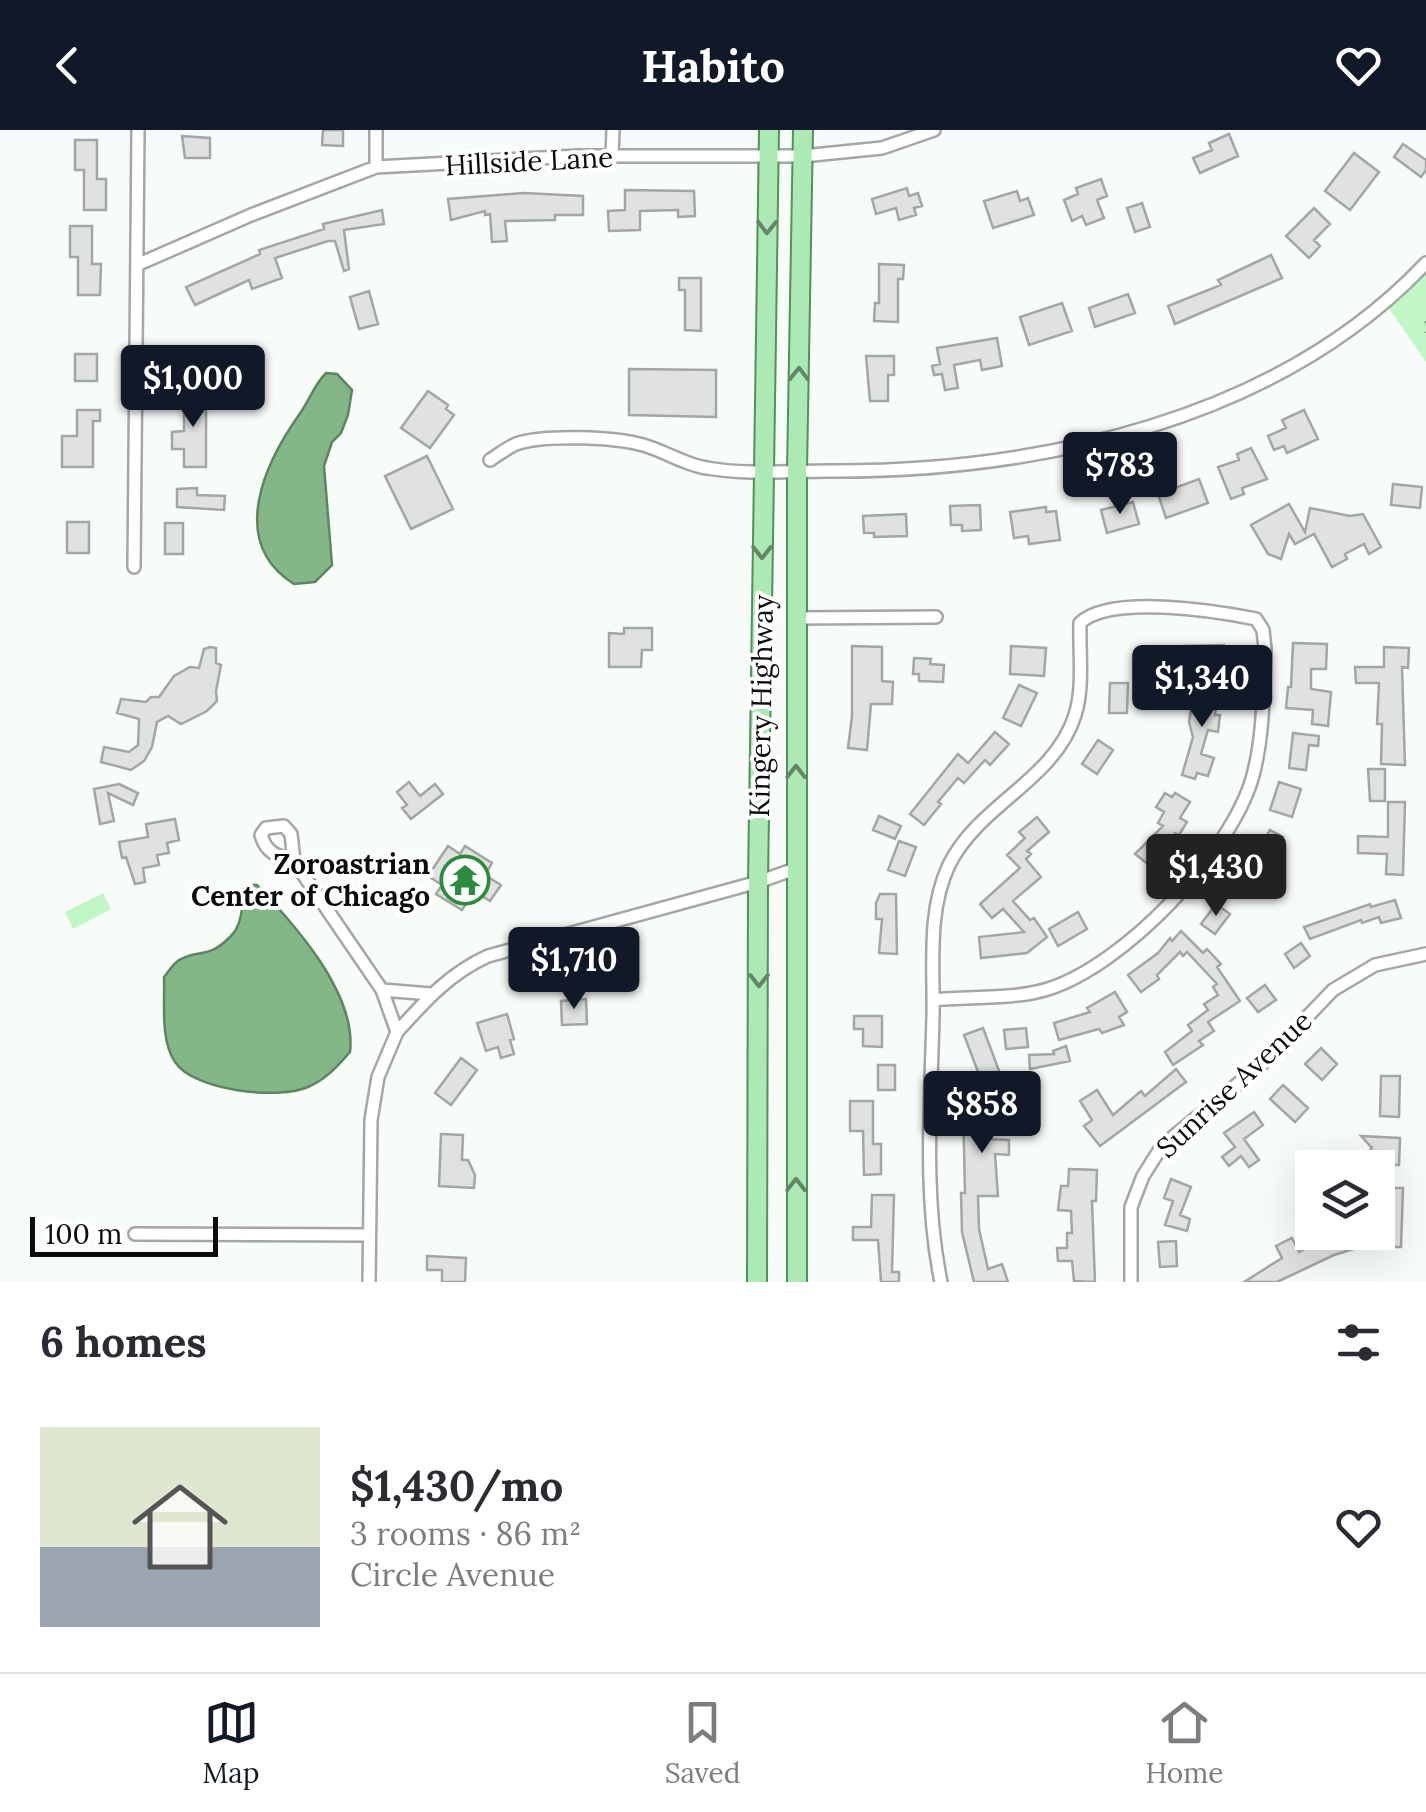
<!DOCTYPE html>
<meta charset="utf-8">
<style>
:root{--surface:#fff;--page:#f7f7f7;--text:#2b2b33;--muted:#7c7c81;--line:#e1e1e2;--accent:#111827}
body{margin:0;font-family:Lora,serif;background:var(--page);color:var(--text);height:100vh;display:flex;flex-direction:column;font-size:38px;white-space:nowrap}
*{box-sizing:border-box;margin:0}
p{font-size:32px;color:var(--muted)}
.icon{flex:none;width:55px;height:55px;fill:none;stroke:currentColor;stroke-width:2;stroke-linecap:round;stroke-linejoin:round}
.map{position:relative;height:1152px;overflow:hidden}
.details{display:flex;flex-direction:column;background:var(--surface);flex:1}
.details>*{flex:none}
.tools{position:absolute;left:1295px;top:1020px;display:grid;gap:20px}
.tools a{display:grid;place-items:center;width:100px;height:100px;border-radius:0px;background:var(--surface);box-shadow:0 10px 40px #0002;font-size:50px}
.scale{position:absolute;left:30px;bottom:25px;width:188px;box-sizing:border-box;padding-left:10px;border:5px solid #0b0c0b;border-top:0;font-size:28px;line-height:35px;white-space:nowrap;color:#0b0c0b;-webkit-text-stroke:8px #fff;paint-order:stroke}
.price{position:absolute;translate:-50% -85px;padding:0 22px;border-radius:10px;background:var(--accent);color:#fff;font-size:32px;line-height:65px;filter:drop-shadow(0 2px 5px #0008)}
.price::after{content:'';position:absolute;left:50%;top:60px;width:30px;height:22px;margin-left:-15px;background:inherit;clip-path:polygon(0 0,100% 0,50% 100%)}
.price.on{background:#222;color:#fff}
ul{padding:0;list-style:none}
li{display:flex;align-items:center;gap:30px;height:250px;padding:0 40px}
li span{display:grid;place-items:center;flex:none;width:280px;height:200px;border-radius:0px;color:#555}
li>.icon{margin-inline-start:auto}
span .icon{width:120px;height:120px;fill:#fffc;stroke-width:1}
li b{font-size:42px}
h2{display:flex;justify-content:space-between;align-items:center;height:120px;padding:0 40px;font-size:42px}
header{display:flex;justify-content:space-between;align-items:center;height:130px;padding:0 40px;background:var(--accent);color:#fff;font-size:45px;font-weight:700}
.tabs{display:flex;justify-content:space-around;align-items:center;height:140px;border-top:2px solid var(--line);background:var(--surface);font-size:28px;color:var(--muted)}
.tabs a{display:grid;justify-items:center;gap:5px}
.tabs .on{color:var(--accent)}
.map>svg:first-child{display:block}
</style>
<header><svg class="icon" aria-label="back" viewBox="0 0 24 24"><path d="M15 5l-7 7 7 7"/></svg>Habito<svg class="icon" aria-label="heart" viewBox="0 0 24 24"><path d="M12 20l-8-8c-3-5 5-10 8-4 3-6 11-1 8 4z"/></svg></header>
<div class="map">
<svg width="1426" height="1152" viewBox="0 0 1426 1152">
<rect width="100%" height="100%" fill="#f8fcf8"/>
<!-- green -->
<path fill="#c0f7c5" d="M1426,133V232L1386,174Z
M103,763L111,779L73,799L65,782Z"/>
<!-- water -->
<path fill="#83b788" stroke="#5f8462" stroke-width="2.5" d="M326,243L337,244L352,260L348,285L341,303L332,312L324,336L332,435L315,452L294,454C227,412 265,332 301,282C310,269 314,255 326,243Z
M252,755H257C295,795 357,864 350,922C338,936 325,950 308,957C278,970 194,961 175,932C160,910 165,872 164,847C169,841 174,832 181,829C203,818 207,830 231,806C246,791 238,769 252,755Z"/>
<!-- building -->
<path fill="#dfe2df" stroke="#a3a6a3" stroke-width="2.5" d="M323,0H343V16L322,15Z
M1229,4L1238,26L1200,43L1193,28L1212,20L1209,13Z
M182,6L210,8V28H185Z
M75,10H97V49H106V80H84V40H75Z
M1403,14L1426,30V40L1421,47L1394,27Z
M1354,23L1379,42L1350,80L1325,61Z
M1101,49L1107,66L1097,70L1104,88L1086,95L1082,86L1072,91L1064,70L1078,64L1076,58Z
M907,58L909,66L918,63L922,76L914,78L916,85L899,90L896,78L876,84L872,69Z
M625,60L694,61L695,86L678,87V80L640,81V100L609,101L608,81L625,80Z
M1017,61L1020,71L1028,68L1034,85L993,98L984,71Z
M524,63L583,66V85H555V90L505,91L507,111L492,112L490,84L485,85V81L451,90L448,69Z
M1142,73L1150,97L1135,102L1127,78Z
M1314,78L1330,94L1314,110L1320,116L1309,128L1286,106Z
M382,80L384,94L344,100L349,139L344,141L335,111H328L275,128L282,148L252,159L249,150L195,175L186,157L260,124L259,120L324,99L323,94Z
M70,96H92V134H101L100,165H78V127H70Z
M1271,125L1282,148L1175,194L1168,176L1221,155L1218,150Z
M879,134L904,135L903,149H898V192L874,191L875,173H879Z
M679,148H701V201L685,200V160H679Z
M369,161L378,194L359,199L350,167Z
M1128,164L1135,183L1095,197L1089,178Z
M1062,173L1072,201L1029,215L1020,187Z
M997,208L1002,236L982,240L980,230L954,235L958,258L945,260L942,244L934,245L932,236L940,234L937,218Z
M75,224H97V251H75Z
M866,226H894V245H888V271H870Z
M629,239L716,240V287L629,285Z
M184,260H206V337H184V319H172V302L184,301Z
M428,261L448,275L446,279L454,285L430,318L401,298Z
M77,280H100V291H93V337H62V306H77Z
M1304,280L1318,309L1287,323L1284,316L1274,320L1268,306L1286,298L1282,290Z
M1251,318L1267,349L1242,358L1244,364L1231,369L1218,337L1239,330L1237,324Z
M427,326L453,379L411,399L385,346Z
M1199,349L1208,373L1166,388L1158,364Z
M1393,354L1422,357L1420,378L1391,375Z
M197,358V365L225,366L224,380L177,377V359Z
M1133,372L1139,394L1107,403L1101,380Z
M1289,374L1305,402L1310,378L1350,386L1363,384L1381,417L1369,424L1364,414L1345,424L1347,429L1332,437L1314,404L1295,414L1289,404L1281,429L1268,424L1251,395Z
M980,375L981,400L962,401V395H951L950,376Z
M1046,377V382L1056,381L1060,410L1029,414L1028,406L1014,408L1010,382Z
M906,384L907,406L874,407V403H864L863,386Z
M67,392H89V423H67Z
M165,393H183V424H165Z
M624,498H652V520H642L641,537H609V503L624,504Z
M1293,513L1327,514L1326,539H1311V559L1331,562L1328,596L1312,594L1313,580L1286,578L1288,557H1291Z
M1224,515L1225,537H1184V516Z
M852,516L882,517V551L893,552L892,574H871L867,620L848,618L852,586Z
M1011,516L1046,518L1044,546L1010,544Z
M210,517L216,518V533L221,535L216,561L217,571L207,581L181,594L168,586L157,592L152,617L144,631L131,640L101,632L104,617L129,622L138,615L139,589L117,583L121,569L146,572L151,567H159L174,546L190,537L199,538L204,519Z
M1384,517L1409,518L1408,538L1402,537L1405,635L1381,634L1382,594H1377L1379,553H1356L1355,537H1384Z
M914,528L931,529L930,534L944,535L943,552L919,551V544H913Z
M1110,553H1128L1127,583H1109Z
M1019,555L1037,563L1021,596L1003,588Z
M1195,555L1219,558L1215,585H1220L1218,602L1208,600L1201,624L1214,628L1208,646L1197,643L1195,649L1182,645L1193,607L1189,592Z
M995,602L1009,614L990,635L985,630L964,653L958,648L938,672L941,674L924,695L910,684L958,624L968,633Z
M1293,603L1319,606L1318,616L1309,615L1306,640L1289,638Z
M1098,610L1113,620L1097,644L1082,634Z
M1368,639H1385V671H1370Z
M409,652L420,666L435,654L443,664L411,689L402,678L407,675L397,662Z
M1279,652L1301,659L1292,687L1270,680Z
M119,654L138,663L133,675L108,663L114,691L100,694L94,659Z
M1165,663L1172,667L1175,663L1190,672L1180,688L1187,692L1179,705L1175,703L1149,735L1135,724L1163,696L1158,693L1164,682L1156,677Z
M1388,672H1405L1403,745L1386,744L1387,724L1358,723V706L1388,707Z
M879,686L901,696L895,709L873,700Z
M1037,687L1049,702L1027,721L1031,724L1026,729L1041,747L1013,771L1030,790L1034,788L1047,807L1027,823L981,828L979,807L1024,802L1003,779L992,788L980,774L1020,738L1007,725L1025,708L1019,702Z
M175,689L179,710L167,713L169,723L157,725L159,735L143,738L145,752L135,754L126,727L122,728L119,712L148,707L146,694Z
M1270,700L1283,707L1272,729L1258,721Z
M899,711L916,717L905,746L888,740Z
M448,716L460,724L465,716L492,733L485,745L501,755L490,771L474,761L462,780L436,764L442,755L428,746Z
M1246,731L1262,743L1256,751L1250,746L1240,757L1231,749Z
M880,764H896L897,824L879,823L882,789H876V773Z
M1395,770L1401,788L1381,793L1379,787L1362,793L1361,790L1310,809L1304,797L1370,774L1371,777Z
M1216,774L1230,784L1215,804L1201,794Z
M1078,782L1087,799L1058,816L1049,799Z
M1181,801L1203,823L1207,819L1221,834L1217,837L1240,871L1208,892L1214,901L1199,911L1203,915L1173,935L1165,922L1192,901L1188,895L1208,880L1204,874L1218,865L1213,857L1217,854L1187,822L1183,826L1180,822L1157,845L1159,849L1141,862L1128,845L1158,823L1170,808L1172,811Z
M1301,813L1310,826L1294,838L1285,824Z
M1265,855L1276,870L1258,882L1247,868Z
M1115,862L1127,882L1119,887L1124,895L1102,903L1099,899L1059,910L1054,893L1090,882L1087,878Z
M586,869L587,894L562,895L561,871Z
M507,884L514,909L510,910L514,924L501,928L498,917L486,921L477,893Z
M854,886H882V917L863,916V899H854Z
M983,898L1007,962L1008,983L987,984V1009L1009,1010V1025L995,1024L998,1066H978L979,1099L988,1139L1002,1134L1008,1152H974L962,1102L961,1063H965L963,975H986V963L964,905Z
M1026,898L1028,917L1006,919L1004,900Z
M1066,916L1070,931L1030,939L1029,925L1054,924L1053,921Z
M1321,918L1337,934L1322,950L1305,934Z
M461,928L477,940L451,975L435,963Z
M878,935H895V960H878Z
M1176,939L1186,952L1100,1016L1084,996L1092,990L1080,971L1097,960L1113,985L1141,961L1145,966Z
M1381,946H1400L1399,987L1380,986Z
M1283,955L1308,978L1295,992L1270,969Z
M850,971H873V1014H881V1044L864,1045L863,1001H850Z
M1254,982L1263,995L1244,1009L1259,1030L1249,1037L1241,1026L1229,1036L1222,1027L1235,1017L1224,1003Z
M441,1004L463,1005L462,1030H468L475,1045L474,1058L439,1056Z
M1361,1006L1400,1008L1399,1035L1368,1034V1022L1372,1018Z
M1069,1039L1097,1040L1096,1071H1092L1095,1152L1074,1151L1072,1131H1058L1057,1118H1067V1103H1072L1071,1081L1058,1080L1061,1056H1068Z
M1171,1049L1191,1057L1180,1085L1190,1089L1187,1101L1165,1095L1173,1071L1164,1068Z
M1387,1058H1403L1401,1117H1384Z
M872,1065H894L892,1142H899V1152H881L878,1110H853V1097H871Z
M1336,1102H1351L1357,1118L1334,1125L1277,1152H1244L1282,1128L1276,1116L1292,1108L1299,1122Z
M1176,1111L1177,1136L1160,1137L1158,1112Z
M427,1126L466,1128L465,1152H442V1140H427Z"/>
<g fill="none" stroke-linecap="round" stroke-linejoin="round">
<!-- street casing -->
<g stroke="#a4a7a4" stroke-width="16">
<path id="street" d="M612,26L613,0
M376,37V0
M139,134L251,85L376,37L578,26H803L882,18L934,0
M490,330C498,325 507,318 516,314C543,304 615,307 643,315C665,321 685,335 707,338C746,345 789,341 828,341C1037,342 1277,291 1426,133
M134,437L138,0
M797,488L936,487
M294,731C277,726 266,723 261,705L266,698L284,696L291,704L294,731L382,860L397,902L378,947L371,990L369,1152
M382,860L431,864
M933,870C971,866 1012,870 1048,859C1124,835 1229,725 1252,649C1264,607 1263,562 1265,519L1263,500L1256,489C1216,481 1110,464 1080,493C1079,523 1084,557 1075,585C1055,650 978,675 949,735C927,781 934,836 933,886C931,973 923,1065 941,1152
M397,902C425,871 450,843 488,826L758,752L795,739
M135,1104L369,1105
M1131,1152V1077L1143,1046L1162,1016L1262,934L1333,860L1375,835L1426,824"/>
</g>
<!-- primary casing -->
<g stroke="#50925a" stroke-width="22">
<path id="primary" d="M757,1152L758,752L769,0
M797,1152V341L803,0"/>
</g>
<!-- path -->
<path stroke="#7e817e" stroke-width="2.5" stroke-dasharray="2.5 8" stroke-linecap="butt" d="M1426,191V203"/>
<!-- street -->
<use href="#street" stroke="#fff" stroke-width="11"/>
<!-- primary -->
<use href="#primary" stroke="#ace9b5" stroke-width="18"/>
</g>
<!-- one-way arrows -->
<defs><path id="oneway-chevron" d="M-2-3.5L2.5 0L-2 3.5" fill="none" stroke-width="1.6" stroke-linecap="round" stroke-linejoin="round" transform="scale(2.5)"/></defs>
<g stroke="#648668">
<use href="#oneway-chevron" transform="translate(767 97) rotate(91)"/>
<use href="#oneway-chevron" transform="translate(799 244) rotate(-89)"/>
<use href="#oneway-chevron" transform="translate(762 422) rotate(90)"/>
<use href="#oneway-chevron" transform="translate(796 642) rotate(-90)"/>
<use href="#oneway-chevron" transform="translate(759 850) rotate(90)"/>
<use href="#oneway-chevron" transform="translate(796 1055) rotate(-90)"/>
</g>
<!-- icons -->
<defs>
<g id="temple-ring" transform="scale(2.5)"><circle r="9.5" fill="#fff" stroke="#2b8c3f" stroke-width="1.5"/><path d="M0-6L5-2H3V0L6.5 2.5H4V6H1.5V3h-3V6H-4V2.5H-6.5L-3 0V-2H-5Z" fill="#2b8c3f"/></g>
</defs>
<g fill-rule="evenodd">
<use href="#temple-ring" x="465" y="750"/>
</g>
<g text-anchor="middle" stroke-width="8" stroke-linejoin="round" paint-order="stroke">
<!-- street labels -->
<g font-size="28" fill="#0b0c0b" stroke="#fff">
<text transform="translate(529 31) rotate(-3)" y="10">Hillside Lane</text>
<text transform="translate(761 576) rotate(-89)" y="10">Kingery Highway</text>
<text transform="translate(1234 954) rotate(-43)" y="10">Sunrise Avenue</text>
</g>
<!-- poi labels -->
<g font-size="28" font-weight="bold" fill="#0b0c0b" stroke="#fff" text-anchor="end">
<text x="430" y="744">Zoroastrian<tspan x="430" dy="32">Center of Chicago</tspan></text>
</g>
</g>
</svg>
<div class="tools">
<a><svg class="icon" aria-label="layers" viewBox="0 0 24 24"><path d="M12 4l9 5-9 5-9-5zM3 14l9 5 9-5"/></svg></a>
</div>
<div class="scale">100 m</div>
<b class="price" style="left:193px;top:300px">$1,000</b>
<b class="price" style="left:1120px;top:387px">$783</b>
<b class="price" style="left:1202px;top:600px">$1,340</b>
<b class="price on" style="left:1216px;top:789px">$1,430</b>
<b class="price" style="left:574px;top:882px">$1,710</b>
<b class="price" style="left:982px;top:1026px">$858</b>
</div>
<section class="details">
<h2>6 homes<svg class="icon" aria-label="filters" viewBox="0 0 24 24"><path d="M4 7h16M4 17h16"/><circle cx="9" cy="7" r="2"/><circle cx="15" cy="17" r="2"/></svg></h2>
<ul>
<li><span style="background:linear-gradient(#dfe7d0 60%,#9aa5b1 0)"><svg class="icon" aria-label="home" viewBox="0 0 24 24"><path d="M3 11l9-7 9 7M6 9v11h12V9"/></svg></span><div><b>$1,430/mo</b><p>3 rooms · 86 m²</p><p>Circle Avenue</p></div><svg class="icon" aria-label="heart" viewBox="0 0 24 24"><path d="M12 20l-8-8c-3-5 5-10 8-4 3-6 11-1 8 4z"/></svg></li>
</ul>
</section>
<nav class="tabs">
<a class="on"><svg class="icon" aria-label="map" viewBox="0 0 24 24"><path d="M3 6l6-2 6 2 6-2v14l-6 2-6-2-6 2zM9 4v14M15 6v14"/></svg>Map</a>
<a><svg class="icon" aria-label="saved" viewBox="0 0 24 24"><path d="M7 4h10v16l-5-4-5 4z"/></svg>Saved</a>
<a><svg class="icon" aria-label="home" viewBox="0 0 24 24"><path d="M3 11l9-7 9 7M6 9v11h12V9"/></svg>Home</a>
</nav>
